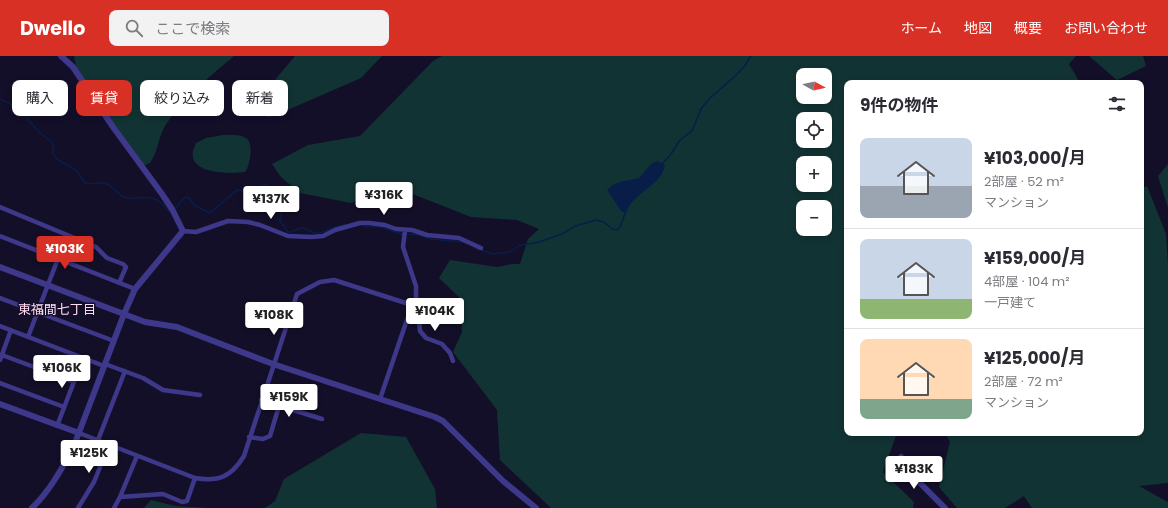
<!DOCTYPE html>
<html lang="ja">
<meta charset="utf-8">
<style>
:root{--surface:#fff;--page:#f2f2f3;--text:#2b2b33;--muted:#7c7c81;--line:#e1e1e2;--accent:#d93025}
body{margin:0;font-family:Poppins,"Noto Sans JP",sans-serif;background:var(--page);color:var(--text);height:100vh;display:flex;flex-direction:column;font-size:15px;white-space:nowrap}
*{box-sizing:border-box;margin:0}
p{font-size:13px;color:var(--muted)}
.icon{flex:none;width:22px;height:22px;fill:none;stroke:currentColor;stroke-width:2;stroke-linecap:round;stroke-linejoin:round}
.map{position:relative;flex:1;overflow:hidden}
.details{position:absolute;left:844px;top:24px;width:300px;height:356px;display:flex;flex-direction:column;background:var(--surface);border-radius:8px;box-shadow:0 2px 6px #0003}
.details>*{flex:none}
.top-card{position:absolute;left:12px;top:24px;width:380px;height:36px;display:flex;gap:8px}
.needle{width:26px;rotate:98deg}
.controls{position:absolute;left:796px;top:12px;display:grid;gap:8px}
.controls a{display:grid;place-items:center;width:36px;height:36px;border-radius:8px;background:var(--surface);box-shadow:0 2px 6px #0003;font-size:20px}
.price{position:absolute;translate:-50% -34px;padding:0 9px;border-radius:4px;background:#fff;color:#222;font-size:13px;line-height:26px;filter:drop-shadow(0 1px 2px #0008)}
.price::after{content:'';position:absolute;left:50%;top:24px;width:12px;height:9px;margin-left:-6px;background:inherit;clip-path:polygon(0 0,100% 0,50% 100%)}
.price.on{background:var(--accent);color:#fff}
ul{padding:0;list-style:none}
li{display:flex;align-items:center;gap:12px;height:100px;padding:0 16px}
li+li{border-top:1px solid var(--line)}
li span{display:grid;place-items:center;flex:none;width:112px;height:80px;border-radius:8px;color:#555}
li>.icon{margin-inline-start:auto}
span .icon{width:48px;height:48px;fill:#fffc;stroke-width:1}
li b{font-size:17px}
h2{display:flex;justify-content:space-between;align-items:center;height:48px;padding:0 16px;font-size:17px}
.tag{padding:0 14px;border-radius:8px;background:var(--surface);box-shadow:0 2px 6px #0003;font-size:14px;line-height:36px}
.tag.on{background:var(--accent);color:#fff}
header{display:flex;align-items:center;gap:24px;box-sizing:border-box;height:56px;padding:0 20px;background:var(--accent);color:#fff}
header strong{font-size:19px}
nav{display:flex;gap:22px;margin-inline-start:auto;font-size:14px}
.search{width:280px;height:36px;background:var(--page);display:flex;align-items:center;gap:10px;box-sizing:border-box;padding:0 14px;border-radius:8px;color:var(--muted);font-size:15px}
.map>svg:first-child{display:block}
</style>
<header>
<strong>Dwello</strong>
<div class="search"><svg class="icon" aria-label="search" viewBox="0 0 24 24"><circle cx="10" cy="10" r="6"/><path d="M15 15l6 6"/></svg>ここで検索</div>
<nav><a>ホーム</a><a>地図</a><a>概要</a><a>お問い合わせ</a></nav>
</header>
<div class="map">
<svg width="1168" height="452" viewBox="0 0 1168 452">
<rect width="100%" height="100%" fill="#140f29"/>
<!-- green -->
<path fill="#123333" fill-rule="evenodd" d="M74,0H234C209,21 182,43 165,70C158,82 158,96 150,107L143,110L77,14Z
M295,0H382L361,22L276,59L269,61L263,59C254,43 285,13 295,0Z
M442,0H1076L1069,8L1080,27H847V377H897L883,416L914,446L913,452H551L500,404L497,354L453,296L462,276L461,243L439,222L450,204L497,211L512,208H520L528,183L539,173L517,164L471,161L405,135L383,134L351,147L300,137L281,121L272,108L308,89L360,80L433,5ZM803,19H825V41H803ZM803,63H825V85H803ZM803,107H825V129H803ZM803,151H825V173H803Z
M1089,0H1143L1146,10L1117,24Z
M223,79C230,79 240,78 246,82C254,87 250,110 245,116C226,118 180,118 196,87L206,82Z
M1168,108V152L1158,120Z
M1147,130L1166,178L1168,208V427L1139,430L1168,446V452H1032L1024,440L1005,452H957L939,431L950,386L945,377H1141V133Z
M361,377L406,381L435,433L437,452H265L275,445L284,423Z
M151,444L175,450L207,452H144Z"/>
<!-- water -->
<path fill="#081e49" d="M658,105L665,109C662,130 634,135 626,157L621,155L607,134L613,129L620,126L639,122L652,107Z"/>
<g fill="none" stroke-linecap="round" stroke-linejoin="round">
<!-- stream -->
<path stroke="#081e49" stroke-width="1.5" d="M0,43C23,53 23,59 39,76C46,84 56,82 53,97L57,103L77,115L85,127C92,129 97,126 104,127C113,129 117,138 124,141C129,143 132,142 137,142C154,140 158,142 169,155H170
M662,108L671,98L680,84L692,75L701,53L709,43L734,21L744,11L751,0
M174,153C180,150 181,141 188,141L194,149L210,157L237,134L256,137L261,134L264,128C268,129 270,130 274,132C288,141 282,151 280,165L288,176H292C307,166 306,178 318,177C323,177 328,173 333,172C337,170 341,170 345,169
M364,171H381L401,178L418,179L431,183L463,186
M475,192L493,198L510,196L520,189L536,187L562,178L575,170L596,164L604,166L612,173L617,174L620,171L626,155"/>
<!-- minor -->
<path stroke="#3e388a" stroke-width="4.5" d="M0,151L96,191L107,202L123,208L126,211L119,227
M405,174L403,191L416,230V245L418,253L420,275L426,282L442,288L450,297L453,305
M183,175L196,176L228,165L248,166L260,169L288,180L312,181L323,180L335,174L360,167H369L385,169L396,173L412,174L427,179L459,182L481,192
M0,180L135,233
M0,242L114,285
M0,270L104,310
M28,281L67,179
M2,299L74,326
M0,304L11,274
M105,308L143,322L163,334L200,339
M0,327L64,351
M261,344L322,363
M57,370L83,302
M79,377L195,422C219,426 231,421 244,400L297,238L320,226L334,224L412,249L380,343
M249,381L263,383L270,380L279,350
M98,384L125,315
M120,441L163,438L182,446L187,445L195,422
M78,452L94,426L109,389
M114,452L120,441L137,400"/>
<!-- tertiary -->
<path stroke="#3e388a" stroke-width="6" d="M0,211L145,266L177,271L273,308L435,361L443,365L503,425L536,452
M0,348L79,377
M901,401L916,423L945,452
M32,452C51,434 64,410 75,387L124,258L135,233L183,175L172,153L162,138L113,71L73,11L61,0"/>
</g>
<g text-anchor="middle" stroke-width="3" stroke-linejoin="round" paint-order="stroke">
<!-- neighbourhood labels -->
<g font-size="13" fill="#ffd9f0" stroke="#140f29">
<text x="57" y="258">東福間七丁目</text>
</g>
</g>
</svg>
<div class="controls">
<a><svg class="needle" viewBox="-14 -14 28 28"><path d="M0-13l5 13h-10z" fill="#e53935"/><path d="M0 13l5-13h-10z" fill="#7c7c81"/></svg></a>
<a><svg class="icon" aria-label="locate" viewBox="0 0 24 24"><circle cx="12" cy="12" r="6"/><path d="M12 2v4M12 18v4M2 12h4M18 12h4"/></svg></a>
<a>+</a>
<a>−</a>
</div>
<b class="price" style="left:384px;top:160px">¥316K</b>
<b class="price" style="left:271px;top:164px">¥137K</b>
<b class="price on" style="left:65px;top:214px">¥103K</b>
<b class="price" style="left:435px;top:276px">¥104K</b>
<b class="price" style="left:274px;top:280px">¥108K</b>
<b class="price" style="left:62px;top:333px">¥106K</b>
<b class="price" style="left:289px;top:362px">¥159K</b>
<b class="price" style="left:89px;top:418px">¥125K</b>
<b class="price" style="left:914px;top:434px">¥183K</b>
<div class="top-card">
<a class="tag">購入</a>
<a class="tag on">賃貸</a>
<a class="tag">絞り込み</a>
<a class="tag">新着</a>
</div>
<section class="details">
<h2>9件の物件<svg class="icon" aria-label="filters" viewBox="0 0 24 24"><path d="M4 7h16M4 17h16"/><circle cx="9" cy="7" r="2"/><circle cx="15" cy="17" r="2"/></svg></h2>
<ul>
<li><span style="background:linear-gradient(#c9d6e8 60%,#9aa5b1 0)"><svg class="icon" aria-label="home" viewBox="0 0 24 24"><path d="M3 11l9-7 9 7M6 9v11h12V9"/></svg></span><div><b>¥103,000/月</b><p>2部屋 · 52 m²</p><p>マンション</p></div></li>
<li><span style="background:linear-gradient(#c9d6e8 75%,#8fb573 0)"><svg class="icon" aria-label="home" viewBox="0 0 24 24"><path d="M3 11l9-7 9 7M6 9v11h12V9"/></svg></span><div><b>¥159,000/月</b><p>4部屋 · 104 m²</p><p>一戸建て</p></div></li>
<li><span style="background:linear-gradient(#ffd9b3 75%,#7fa58c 0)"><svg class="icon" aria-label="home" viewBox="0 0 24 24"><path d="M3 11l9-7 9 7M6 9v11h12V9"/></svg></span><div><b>¥125,000/月</b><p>2部屋 · 72 m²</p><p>マンション</p></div></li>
</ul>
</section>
</div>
